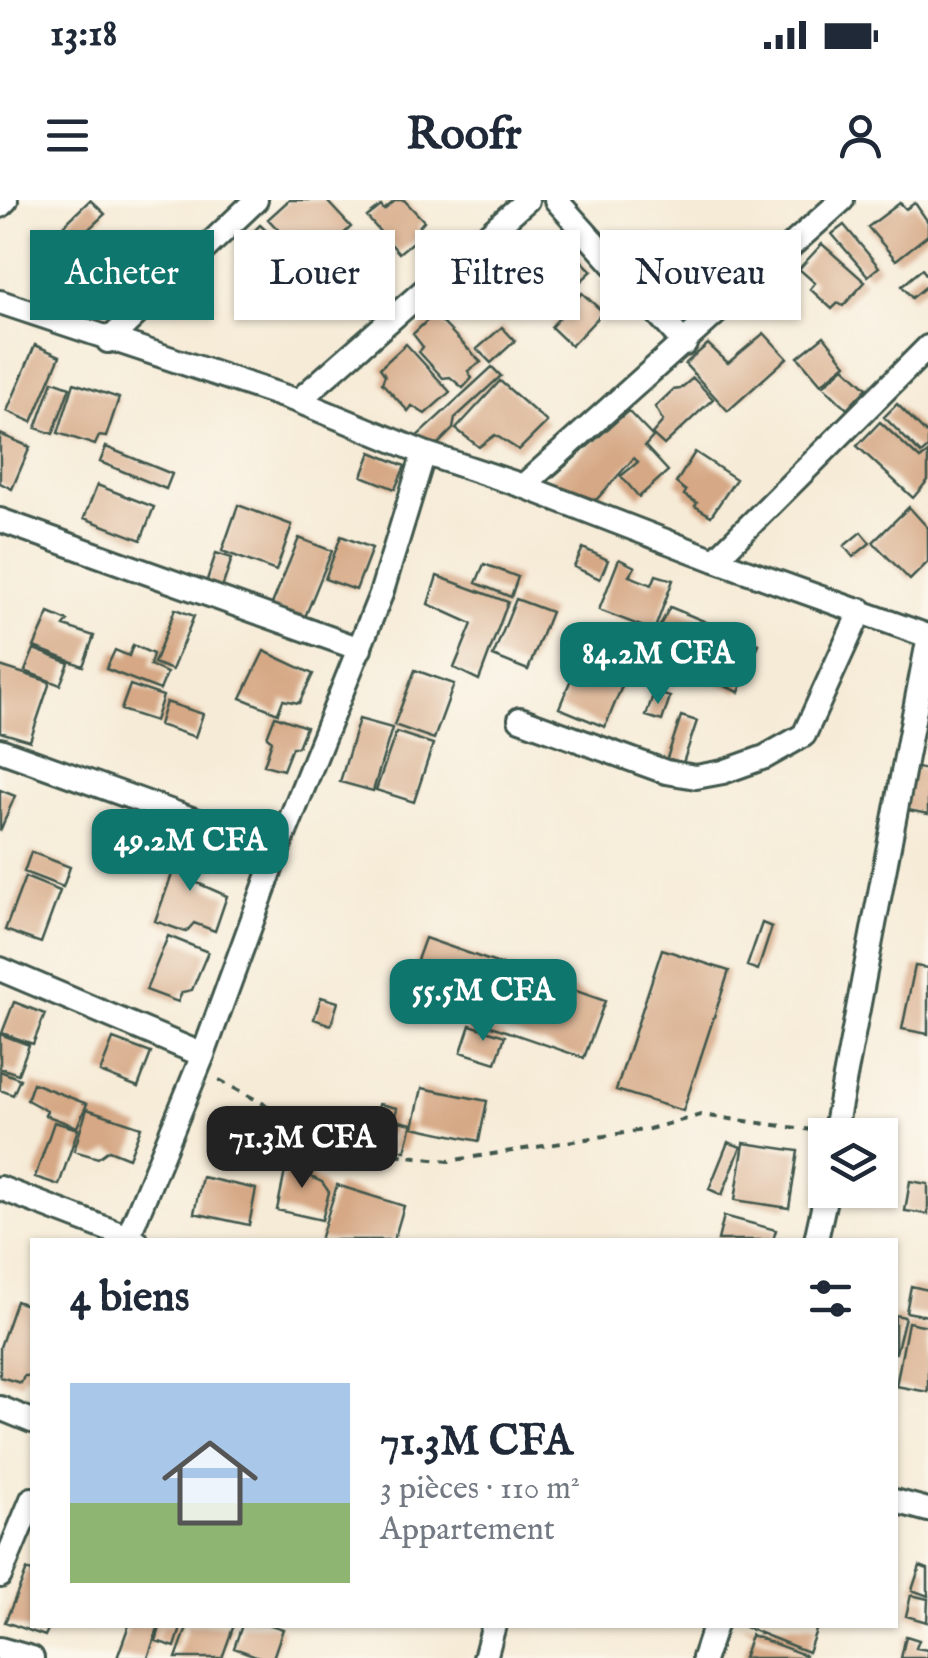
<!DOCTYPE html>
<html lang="fr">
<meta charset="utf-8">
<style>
:root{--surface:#fff;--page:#f6f6f7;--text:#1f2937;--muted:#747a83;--line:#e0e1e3;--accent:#0f766e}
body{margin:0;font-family:"IM FELL English",serif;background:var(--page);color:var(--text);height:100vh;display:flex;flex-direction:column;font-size:38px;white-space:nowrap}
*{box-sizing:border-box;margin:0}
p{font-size:32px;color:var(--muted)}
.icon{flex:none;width:55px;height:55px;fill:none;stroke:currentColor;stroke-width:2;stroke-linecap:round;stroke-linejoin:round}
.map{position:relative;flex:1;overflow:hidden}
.panel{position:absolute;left:30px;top:1038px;width:868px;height:390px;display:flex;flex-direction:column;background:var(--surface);border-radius:0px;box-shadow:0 2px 8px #0004}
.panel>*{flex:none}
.hud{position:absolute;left:30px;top:30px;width:870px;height:90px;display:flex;gap:20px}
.controls{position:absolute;left:808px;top:918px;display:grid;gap:20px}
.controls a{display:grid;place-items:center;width:90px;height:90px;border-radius:0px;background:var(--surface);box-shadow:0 2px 8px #0004;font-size:50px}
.price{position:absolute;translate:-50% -85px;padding:0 22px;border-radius:20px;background:var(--accent);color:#fff;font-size:32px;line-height:65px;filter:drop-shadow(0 2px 5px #0008)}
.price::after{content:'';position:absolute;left:50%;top:60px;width:30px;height:22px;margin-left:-15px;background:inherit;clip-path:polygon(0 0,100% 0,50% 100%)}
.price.selected{background:#222;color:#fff}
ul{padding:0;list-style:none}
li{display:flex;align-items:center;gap:30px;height:250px;padding:0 40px}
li+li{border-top:2px solid var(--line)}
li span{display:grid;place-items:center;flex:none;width:280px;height:200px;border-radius:0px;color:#555}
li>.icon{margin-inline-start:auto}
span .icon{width:120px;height:120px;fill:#fffc;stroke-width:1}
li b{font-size:42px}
h2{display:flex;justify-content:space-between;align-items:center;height:120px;padding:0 40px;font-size:42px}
.pill{padding:0 35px;border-radius:0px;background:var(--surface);box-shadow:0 2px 8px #0004;font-size:35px;line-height:90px}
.pill.selected{background:var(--accent);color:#fff}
.status{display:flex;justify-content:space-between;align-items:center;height:70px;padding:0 50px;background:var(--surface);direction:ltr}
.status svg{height:28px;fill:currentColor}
header{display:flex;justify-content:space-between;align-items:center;height:130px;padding:0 40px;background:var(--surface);font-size:45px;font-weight:700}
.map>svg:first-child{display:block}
</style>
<div class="status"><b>13:18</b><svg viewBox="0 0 49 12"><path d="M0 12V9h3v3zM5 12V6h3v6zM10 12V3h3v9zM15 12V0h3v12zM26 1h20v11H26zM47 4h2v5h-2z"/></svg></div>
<header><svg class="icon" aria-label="menu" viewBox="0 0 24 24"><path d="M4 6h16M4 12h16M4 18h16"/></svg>Roofr<svg class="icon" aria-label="person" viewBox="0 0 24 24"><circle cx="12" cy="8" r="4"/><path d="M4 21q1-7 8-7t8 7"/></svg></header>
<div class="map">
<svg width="928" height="1458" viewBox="0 0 928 1458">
<rect width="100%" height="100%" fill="#fbf7ec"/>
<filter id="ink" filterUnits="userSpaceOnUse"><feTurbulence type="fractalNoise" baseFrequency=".01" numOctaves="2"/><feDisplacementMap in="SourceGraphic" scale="20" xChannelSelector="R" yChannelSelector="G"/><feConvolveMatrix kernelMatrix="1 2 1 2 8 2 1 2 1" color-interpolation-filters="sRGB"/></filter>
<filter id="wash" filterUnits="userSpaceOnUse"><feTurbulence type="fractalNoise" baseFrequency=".0048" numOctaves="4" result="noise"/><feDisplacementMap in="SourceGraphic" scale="40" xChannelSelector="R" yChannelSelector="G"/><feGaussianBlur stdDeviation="2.25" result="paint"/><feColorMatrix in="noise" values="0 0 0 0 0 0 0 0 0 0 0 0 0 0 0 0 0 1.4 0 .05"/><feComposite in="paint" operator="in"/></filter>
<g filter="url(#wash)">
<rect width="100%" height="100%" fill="#f6ebd7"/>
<g id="blocks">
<!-- building -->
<path fill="#d6a885" d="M90,0L105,14L76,41L62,27Z
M289,0H326L351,27L311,64L268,19Z
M396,0H404L424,21L418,28L421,35L399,53L367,17L381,6L384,10Z
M900,3L906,9L915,3L928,22V35L896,60L868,27Z
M260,25L281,44L270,56L264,52L259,55L244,41Z
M844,25L879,67L868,76L832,34Z
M352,33L362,44L346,59L335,49Z
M556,36L592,71L561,99L542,81L538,84L521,71Z
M822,44L865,82L843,106L838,103L832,109L810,89L815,83L799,69Z
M334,53L362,87L341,105L313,71Z
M922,69L928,77V85L912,98L902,86Z
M582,93L603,112L571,146L551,127Z
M434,114L481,162L468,171L472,178L463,188L450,177L443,178L419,152L423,147L413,134Z
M502,127L515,141L491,163L477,149Z
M764,133L787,158L728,211L685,164L708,144L728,163Z
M824,136L846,164L821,184L798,157Z
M406,144L450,192L425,214L412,206L408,211L382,183L385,175L380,168Z
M35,145L60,156L32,222L7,211Z
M492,167L501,176L455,218L453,229L438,244L415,238Z
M844,167L867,188L847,209L823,186Z
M693,178L713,199L664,245L652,234L663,221L655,207L673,190L680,189Z
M53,181L70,187L53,234L36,228Z
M500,181L547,222L519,250L495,235L479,247L456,229Z
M74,183L119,198L106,237L99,236L95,245L58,233Z
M897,204L928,235V248L921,254L884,217Z
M628,211L653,237L645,246L668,271L639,297L621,276L638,262L634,258L596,300L547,282Z
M880,222L920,259L928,253V280L913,298L857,246Z
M0,234L30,247L12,289L0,283Z
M106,247L172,274L166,289L100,262Z
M371,252L405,266L395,289L362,276Z
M695,252L736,279L711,316L695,306L697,303L684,295L686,291L676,283Z
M97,285L154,307L141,340L84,318Z
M238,305L292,325L276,371L222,351Z
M909,307L928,328V362L910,380L873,342Z
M861,332L870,343L853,357L844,346Z
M341,336L372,348L356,390L325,379Z
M299,338L332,351L303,422L270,409Z
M583,348L608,360L600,379L574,367Z
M216,353L232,358L221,391L205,386Z
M619,359L635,367L629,376L652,385L656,375L673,380L654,431L599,410Z
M484,364L518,377L511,397L476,383Z
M437,376L508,402L479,480L454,468L472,424L428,404Z
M516,399L551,412L528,470L493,456Z
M670,407L759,444L739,492L650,455L658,429Z
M175,409L194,416L172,470L154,463Z
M49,413L68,421L64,426L94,436L83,466L34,447Z
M591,431L637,450L605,527L559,508Z
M133,445L153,454L150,465L167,473L160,490L106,469L115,450L129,456Z
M34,449L69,463L60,485L25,471Z
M264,451L313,474L299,503L283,500L278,513L241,498Z
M0,466L50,482L30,541L0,532Z
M415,470L454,484L434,539L394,525Z
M130,485L163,496L155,521L121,510Z
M654,492L670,497L662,521L646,516Z
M166,502L203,514L195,537L159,525Z
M275,516L306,527L298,547H292L283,570L264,565L272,541L267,537Z
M681,516L697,521L683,563L667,558Z
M359,519L392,528L373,591L340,582Z
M396,532L433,544L414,602L376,590Z
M912,567L928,570V614L903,609Z
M0,590L15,596L0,631Z
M186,636L205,643L195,682L227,696L215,731L194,723L186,732L155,721Z
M31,652L70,667L63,687L24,672Z
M25,677L60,691L41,743L5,730Z
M762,723L772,727L758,770L747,766Z
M168,736L208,752L192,790L182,792L178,802L146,790Z
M425,738L605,801L584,858L404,796Z
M662,749L729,771L683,911L616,890Z
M915,766L928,768V834L902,829Z
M321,797L338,802L331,825L314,819Z
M14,802L45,814L33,844L2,833Z
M470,825L505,836L496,863L461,852Z
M0,834L29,845L18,874L0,868Z
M113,839L151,853L138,887L100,872Z
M0,871L20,879L13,895L0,890Z
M33,883L87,904L77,927L45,915L47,911L27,900Z
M422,888L487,901L479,941L413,927Z
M379,904L397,908L391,935L373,931Z
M87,909L141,927L129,958L109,950L98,958L74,951Z
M399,921L412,924L405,951L392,948Z
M54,922L78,929L59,985L35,977Z
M728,942L741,947L722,995L709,989Z
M744,943L798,951L789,1008L735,1000Z
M288,957L312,963L311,977L322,982L329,992L322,1020L277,1010Z
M202,977L256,989L249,1025L194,1013Z
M910,981L928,984V1014L905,1011Z
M337,985L404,1006L394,1040H320Z
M724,1016L776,1030L773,1040H718Z
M911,1086L928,1090V1116L906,1112Z
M16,1101L32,1107V1168L29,1176H24L21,1183L0,1177V1147Z
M895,1115L905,1117L896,1153H895Z
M908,1122L928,1126V1192L896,1186Z
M920,1366L928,1369V1396L912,1390Z
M27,1370L32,1372V1425H50L45,1436L5,1422Z
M911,1395L928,1399L927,1422L906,1416Z
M129,1425H159L148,1458H117Z
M161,1425H182L175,1447L156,1441Z
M188,1425H234L222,1458H176Z
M242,1425H271L283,1429L273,1458H262L234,1448Z
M740,1425H818L808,1452Z
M751,1435L805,1455L803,1458H743Z
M906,1436L919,1440L916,1448L928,1450V1458H901Z"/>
</g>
</g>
<g filter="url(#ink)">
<use href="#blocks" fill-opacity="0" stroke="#3f574c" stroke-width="2.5"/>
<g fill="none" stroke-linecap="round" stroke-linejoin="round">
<!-- minor casing -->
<g stroke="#3f574c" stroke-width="28">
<path id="minor" d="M556,0L685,144
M0,6L6,0
M0,102L298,201L424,253L523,286L715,360L928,436
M108,141L256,0
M298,201L527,0
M523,286L842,0
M0,320L360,449
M715,360L928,147
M520,519L666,572L696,577L723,572L765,557L804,535L861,410
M0,550L278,650
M0,769L203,855
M834,935L928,441
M0,988L128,1037L127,1040
M136,1040L128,1037L203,855L278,650L381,394L424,253
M816,1040L827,990
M0,1208L32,1221
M895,1301L928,1310
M0,1376L32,1299
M0,1449L32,1458
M485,1458L494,1425
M704,1458L715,1425"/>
</g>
<!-- path -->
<path stroke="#3f574c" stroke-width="4" stroke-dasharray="8 8" stroke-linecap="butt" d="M219,880L320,934L384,953L449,961L649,929L701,915L812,930"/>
<!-- minor -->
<use href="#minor" stroke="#fff" stroke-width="22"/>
</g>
</g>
</svg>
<div class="controls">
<a><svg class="icon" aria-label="layers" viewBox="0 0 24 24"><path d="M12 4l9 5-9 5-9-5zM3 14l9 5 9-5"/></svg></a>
</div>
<b class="price" style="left:658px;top:507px">84.2M CFA</b>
<b class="price" style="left:190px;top:694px">49.2M CFA</b>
<b class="price" style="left:483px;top:844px">55.5M CFA</b>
<b class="price selected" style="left:302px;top:991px">71.3M CFA</b>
<div class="hud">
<a class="pill selected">Acheter</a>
<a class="pill">Louer</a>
<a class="pill">Filtres</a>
<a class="pill">Nouveau</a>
</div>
<section class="panel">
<h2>4 biens<svg class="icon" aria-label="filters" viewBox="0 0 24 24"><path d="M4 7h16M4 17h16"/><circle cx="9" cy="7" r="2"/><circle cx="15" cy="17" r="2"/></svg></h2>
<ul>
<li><span style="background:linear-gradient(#a9c7e8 60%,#8fb573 0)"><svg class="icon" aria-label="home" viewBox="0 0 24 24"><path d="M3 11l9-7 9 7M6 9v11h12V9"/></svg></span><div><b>71.3M CFA</b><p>3 pièces · 110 m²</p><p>Appartement</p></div></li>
</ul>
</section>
</div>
